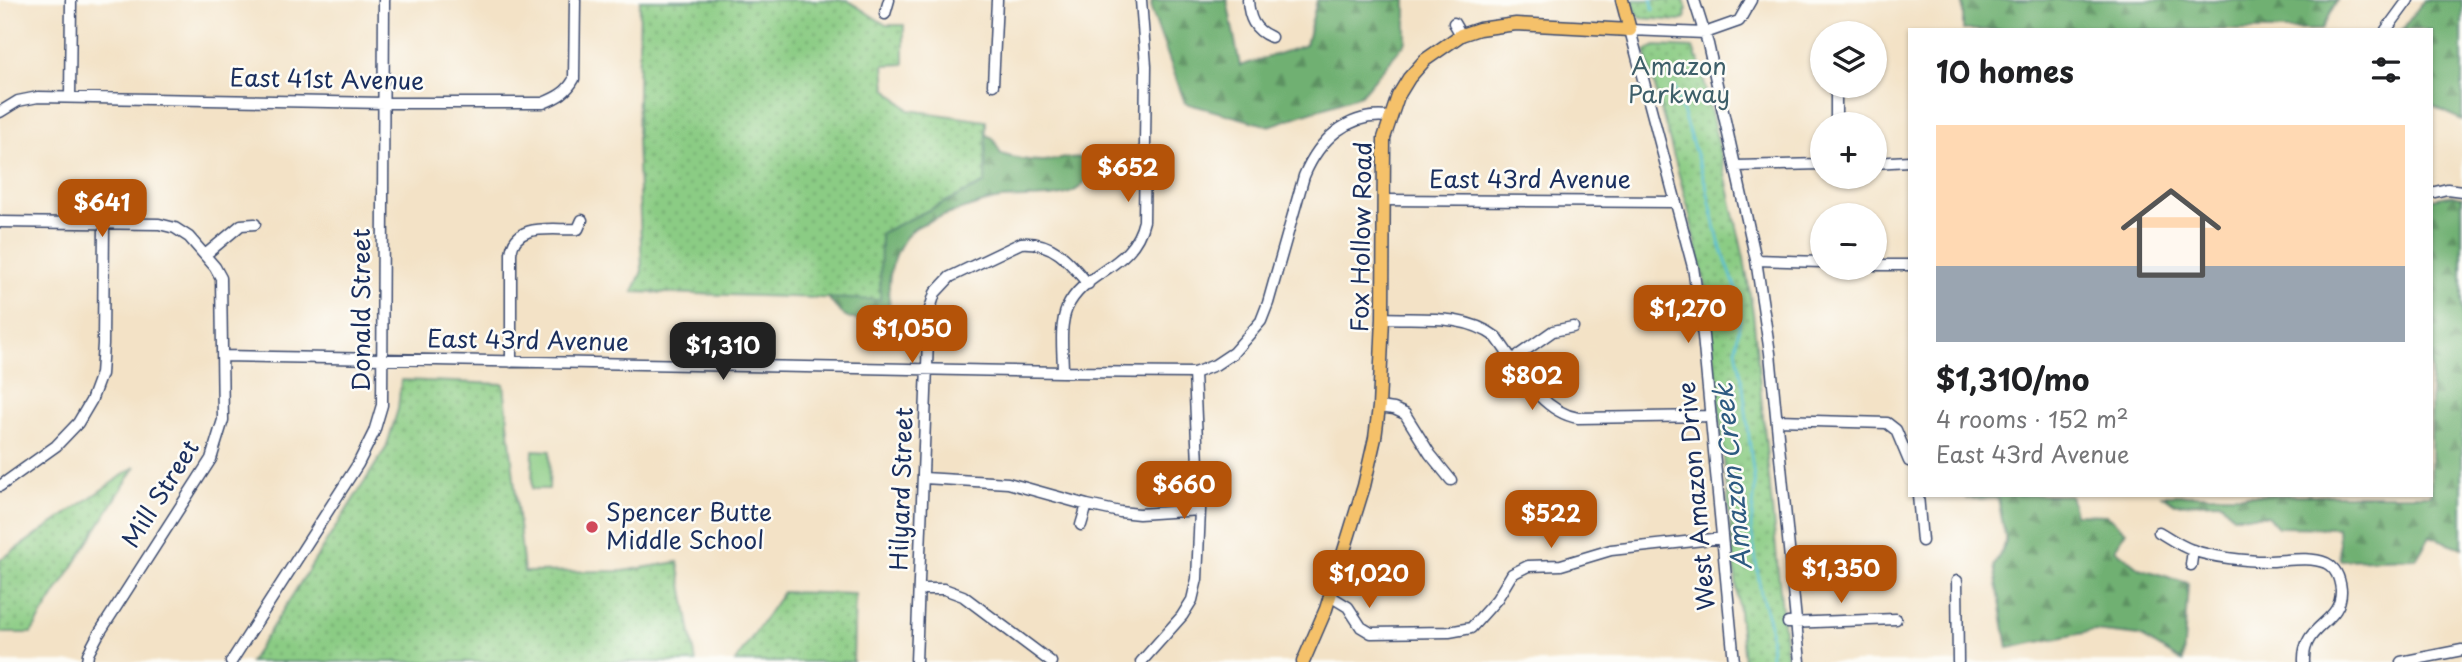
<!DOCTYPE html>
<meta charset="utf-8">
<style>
:root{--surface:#fff;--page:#f6f6f6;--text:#202124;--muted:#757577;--line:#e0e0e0;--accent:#b45309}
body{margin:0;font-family:"Playpen Sans",sans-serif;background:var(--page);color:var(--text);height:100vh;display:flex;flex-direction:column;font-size:26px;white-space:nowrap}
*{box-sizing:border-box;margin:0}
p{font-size:23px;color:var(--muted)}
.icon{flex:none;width:38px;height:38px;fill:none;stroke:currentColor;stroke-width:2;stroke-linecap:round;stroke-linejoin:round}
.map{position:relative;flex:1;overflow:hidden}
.drawer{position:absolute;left:1908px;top:28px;width:525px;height:469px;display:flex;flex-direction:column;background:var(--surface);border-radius:0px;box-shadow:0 2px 5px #0004}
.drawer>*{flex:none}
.controls{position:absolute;left:1810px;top:21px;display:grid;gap:14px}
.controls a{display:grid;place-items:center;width:77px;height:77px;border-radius:50%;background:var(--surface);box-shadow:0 2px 5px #0004;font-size:35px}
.price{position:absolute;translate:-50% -60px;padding:0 16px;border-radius:14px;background:var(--accent);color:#fff;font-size:23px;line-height:46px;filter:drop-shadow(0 2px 4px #0008)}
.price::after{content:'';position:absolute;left:50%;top:42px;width:21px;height:16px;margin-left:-10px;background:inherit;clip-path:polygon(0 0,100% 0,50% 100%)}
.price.active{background:#222;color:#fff}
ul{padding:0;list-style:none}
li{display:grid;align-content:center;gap:14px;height:371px;padding:0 28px}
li+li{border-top:2px solid var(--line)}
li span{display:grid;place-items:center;height:217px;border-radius:0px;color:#555}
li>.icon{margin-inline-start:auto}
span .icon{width:126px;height:126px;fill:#fffc;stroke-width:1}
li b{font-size:30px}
h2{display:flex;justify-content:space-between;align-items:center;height:84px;padding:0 28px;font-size:30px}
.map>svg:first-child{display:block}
</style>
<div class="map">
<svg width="2462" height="662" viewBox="0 0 2462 662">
<defs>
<pattern id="forest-firs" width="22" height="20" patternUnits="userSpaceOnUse" patternTransform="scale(1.75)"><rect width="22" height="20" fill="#70b072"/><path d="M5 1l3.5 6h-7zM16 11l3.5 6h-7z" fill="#5b9061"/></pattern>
<pattern id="park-dots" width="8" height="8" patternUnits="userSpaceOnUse" patternTransform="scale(1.75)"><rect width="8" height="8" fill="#8bcc84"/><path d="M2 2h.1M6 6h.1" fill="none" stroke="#71a66f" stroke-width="1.8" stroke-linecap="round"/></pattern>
</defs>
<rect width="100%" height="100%" fill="#fdfcf7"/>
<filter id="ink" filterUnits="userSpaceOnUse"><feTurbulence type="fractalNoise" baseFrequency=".0143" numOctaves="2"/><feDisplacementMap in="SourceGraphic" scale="14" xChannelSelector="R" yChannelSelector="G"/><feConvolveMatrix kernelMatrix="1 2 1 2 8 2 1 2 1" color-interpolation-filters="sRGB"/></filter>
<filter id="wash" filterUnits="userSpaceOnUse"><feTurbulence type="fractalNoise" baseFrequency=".00686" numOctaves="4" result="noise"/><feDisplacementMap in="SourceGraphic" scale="28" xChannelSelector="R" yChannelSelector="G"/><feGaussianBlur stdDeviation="1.57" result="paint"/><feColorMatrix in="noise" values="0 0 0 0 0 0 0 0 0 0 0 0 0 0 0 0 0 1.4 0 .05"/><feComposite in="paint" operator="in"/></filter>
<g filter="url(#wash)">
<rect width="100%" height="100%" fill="#f3e2c6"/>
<!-- grass -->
<path fill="#8bcc84" stroke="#537e71" stroke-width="2" d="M533,450L550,451L549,489H532Z"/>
<!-- forest -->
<path fill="url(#forest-firs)" stroke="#467068" stroke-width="2" d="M1152,0H1227L1240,66L1306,45L1317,0H1406V42L1361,95L1269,126L1185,103L1151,9Z
M1963,0H2337L2321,30H1963Z
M2424,0H2462V120L2431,105V30H2402Z
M726,70L975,130L993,138L1001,154C1014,158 1028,161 1041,161C1055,161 1068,156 1082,158C1087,166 1089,180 1080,187C1064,202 1022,196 1001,199C986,201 927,220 915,228C899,240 889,268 889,286C888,297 892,308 886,317C857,325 840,320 826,293Z
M2453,195L2462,197V548L2430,536L2417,558L2340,560L2338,528L2278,527L2267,516H2233L2221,502L2175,504L2162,495H2431V199Z
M1966,495H2070L2075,514L2107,515L2126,532L2115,549L2139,568L2188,583L2183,662L2140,636L2094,631L2008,648L1994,566L2006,542L1998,498L1967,499Z"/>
<!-- park -->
<path fill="url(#park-dots)" stroke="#537e71" stroke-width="2" d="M640,0H847L886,25H904V64L884,65L886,88L909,110L986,121L985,183L881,233L880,300L633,292L642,271L637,140Z
M1633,0H1684L1687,10L1685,11L1686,18L1679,21L1641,18L1636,12Z
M1655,46L1693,48L1697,59H1699L1744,258L1753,313L1787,662H1744L1708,298L1688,208L1645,51Z
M401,380L504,384L524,572L623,571L678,562L696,662H250L386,448L398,409Z
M136,466L31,633H0V560Z
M783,592L855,594L853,662H735Z"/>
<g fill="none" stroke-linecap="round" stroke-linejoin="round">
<!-- stream -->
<path stroke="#56bed3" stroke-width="2.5" d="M1652,0L1653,10
M1674,87L1706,185L1719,242L1739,297L1740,317L1736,349L1743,386L1755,488L1751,527L1761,594L1770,624L1771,662"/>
</g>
</g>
<g filter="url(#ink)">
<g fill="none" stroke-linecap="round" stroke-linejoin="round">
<!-- minor casing -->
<g stroke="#3b4a6e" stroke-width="13">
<path id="minor" d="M1248,0C1249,18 1254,30 1271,37
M1694,0L1708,44L1756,260L1770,353L1800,662
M885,14L889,0
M1454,23L1461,35
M2386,30L2408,0
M993,85L997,0
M1836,95V124
M70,97L71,0
M0,112L18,101L38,97L384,103H543C558,97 567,92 574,79L575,0
M1874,163L1909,161
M1736,166L1822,164
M2431,193L2447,189L2462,191
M1384,200L1676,202
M0,222L159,224L175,228L189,237L215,267L221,278L223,420L211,459L98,635L88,654L87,662
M205,255L241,225L255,224
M1756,260L1822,262
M1874,265H1909
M1383,318C1420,320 1464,313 1496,337C1519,367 1539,411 1578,418L1711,416
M223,356L1063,372L1194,373L1215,365L1233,353L1261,321L1268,303L1304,176C1319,140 1348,112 1389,117
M1513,359L1553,331L1573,327
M511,362V253C515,221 554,231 578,229L582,220
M1063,372C1063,352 1059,327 1067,308C1084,270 1133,269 1144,221L1146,66L1141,0
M1379,407L1394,409L1405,414L1430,454L1451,480
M1777,420L1887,423L1896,430L1909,461
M924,478L1008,483L1087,505
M0,486L56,446L78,423L91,401L101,374L103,344L104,223
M1918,495L1922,541
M1081,525L1087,505L1120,512L1139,514L1200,510
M2159,532C2169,538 2180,546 2192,550C2212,557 2245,561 2267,561C2285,561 2309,556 2326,563C2336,568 2340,579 2341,590C2342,625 2302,623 2304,662
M2191,565L2193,550
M1957,581L1958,662
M919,589H944L963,596L1051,662
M1330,596L1348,607L1361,627L1371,633L1449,632L1471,628L1497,599L1512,574L1528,566L1561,565L1611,550L1722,538
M1788,623L1896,619
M231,662L358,464L374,432L382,405L384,0
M916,662L929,312L935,293L950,277L1021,243C1053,241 1069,261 1088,284
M1141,662L1182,616L1192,600L1197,579L1200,510L1194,373
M1734,662L1703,336L1693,267L1630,30L1705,33L1739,21L1751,0
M2401,662L2462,650"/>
</g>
<!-- major casing -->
<g stroke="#3b4a6e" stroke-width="15">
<path id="major" d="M1303,662L1326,609L1364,486L1375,438L1379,407L1383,318L1384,138L1398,96L1409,78L1425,60L1461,35L1479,29L1516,24L1630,30L1622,0"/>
</g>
<!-- minor -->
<use href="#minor" stroke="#fff" stroke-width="10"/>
<!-- major -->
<use href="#major" stroke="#f5c16b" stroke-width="12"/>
</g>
</g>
<!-- markers -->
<circle fill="#d1495b" stroke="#fdfcf7" stroke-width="2.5" cx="592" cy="527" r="7"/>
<g text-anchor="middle" stroke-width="5" stroke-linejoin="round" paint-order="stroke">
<!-- park labels -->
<g font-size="24" fill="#3d5e69" stroke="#fdfcf7">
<text x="1679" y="75">Amazon<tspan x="1679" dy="28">Parkway</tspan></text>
</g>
<!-- street labels -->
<g font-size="24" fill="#1b2f5e" stroke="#fdfcf7">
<text transform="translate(327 80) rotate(1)" y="8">East 41st Avenue</text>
<text x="1530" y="188">East 43rd Avenue</text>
<text transform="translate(1362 237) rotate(-89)" y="8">Fox Hollow Road</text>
<text transform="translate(362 310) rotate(-90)" y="8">Donald Street</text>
<text transform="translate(528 341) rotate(1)" y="8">East 43rd Avenue</text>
<text transform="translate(902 489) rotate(-88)" y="8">Hilyard Street</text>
<text transform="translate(161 494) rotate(-58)" y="8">Mill Street</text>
<text transform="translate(1697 496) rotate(-95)" y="8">West Amazon Drive</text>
</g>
<!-- poi labels -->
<g font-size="24" fill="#1b2f5e" stroke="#fdfcf7" text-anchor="start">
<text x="606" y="521">Spencer Butte<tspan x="606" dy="28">Middle School</tspan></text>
</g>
<!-- water labels -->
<g font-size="26" font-style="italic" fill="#2d5a81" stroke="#fdfcf7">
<text transform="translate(1733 477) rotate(-96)" y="9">Amazon Creek</text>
</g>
</g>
</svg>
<div class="controls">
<a><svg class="icon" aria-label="layers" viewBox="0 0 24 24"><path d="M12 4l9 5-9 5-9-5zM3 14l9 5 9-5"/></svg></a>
<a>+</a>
<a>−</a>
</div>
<b class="price" style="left:1128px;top:204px">$652</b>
<b class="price" style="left:102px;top:239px">$641</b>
<b class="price" style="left:1688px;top:345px">$1,270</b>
<b class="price" style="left:912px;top:365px">$1,050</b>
<b class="price active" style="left:723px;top:382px">$1,310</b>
<b class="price" style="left:1532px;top:412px">$802</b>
<b class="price" style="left:1184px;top:521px">$660</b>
<b class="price" style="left:1551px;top:550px">$522</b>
<b class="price" style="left:1841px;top:605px">$1,350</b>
<b class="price" style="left:1369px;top:610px">$1,020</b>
<section class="drawer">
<h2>10 homes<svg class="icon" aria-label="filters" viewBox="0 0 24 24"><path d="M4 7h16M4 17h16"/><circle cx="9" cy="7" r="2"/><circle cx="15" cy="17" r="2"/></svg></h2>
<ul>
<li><span style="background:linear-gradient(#ffd9b3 65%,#9aa5b1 0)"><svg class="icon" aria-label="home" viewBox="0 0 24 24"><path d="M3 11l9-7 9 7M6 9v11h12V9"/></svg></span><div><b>$1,310/mo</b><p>4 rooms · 152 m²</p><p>East 43rd Avenue</p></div></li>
</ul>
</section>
</div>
